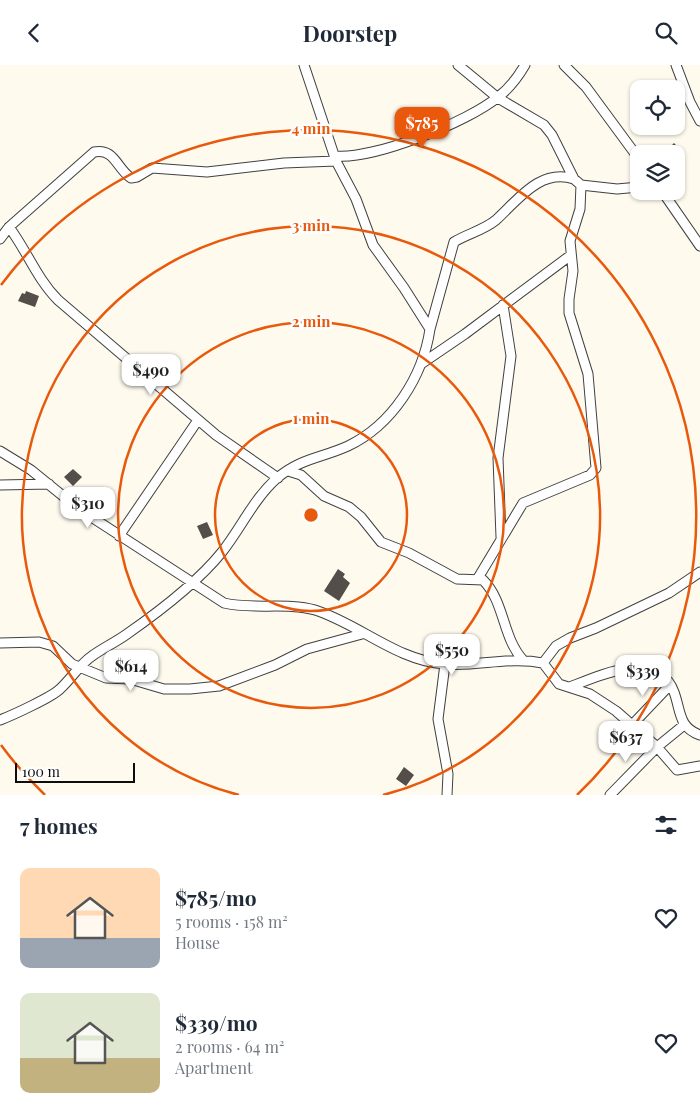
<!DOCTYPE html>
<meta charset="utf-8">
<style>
:root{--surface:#fff;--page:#f6f6f7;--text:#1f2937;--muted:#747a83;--accent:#ea580c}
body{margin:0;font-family:"Playfair Display",serif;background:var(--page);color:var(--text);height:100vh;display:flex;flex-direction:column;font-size:19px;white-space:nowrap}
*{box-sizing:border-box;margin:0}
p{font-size:16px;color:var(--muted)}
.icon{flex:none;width:28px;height:28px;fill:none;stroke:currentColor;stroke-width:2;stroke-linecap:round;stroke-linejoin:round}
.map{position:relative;height:730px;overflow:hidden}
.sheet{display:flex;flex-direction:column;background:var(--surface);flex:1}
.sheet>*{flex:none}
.fabs{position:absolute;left:630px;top:15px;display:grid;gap:10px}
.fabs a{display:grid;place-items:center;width:55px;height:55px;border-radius:10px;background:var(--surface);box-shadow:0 1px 4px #0004;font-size:25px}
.scale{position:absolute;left:15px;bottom:12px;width:120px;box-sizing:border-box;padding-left:5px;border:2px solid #0d0d0d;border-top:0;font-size:14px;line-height:18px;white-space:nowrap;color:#0d0d0d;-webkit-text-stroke:4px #fff;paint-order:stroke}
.price{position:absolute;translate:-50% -42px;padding:0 11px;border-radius:10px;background:#fff;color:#222;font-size:16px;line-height:32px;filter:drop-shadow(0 1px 2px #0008)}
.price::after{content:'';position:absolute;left:50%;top:30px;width:15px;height:11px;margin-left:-8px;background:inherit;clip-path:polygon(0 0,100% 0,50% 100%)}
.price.active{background:var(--accent);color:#fff}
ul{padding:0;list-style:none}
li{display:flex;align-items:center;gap:15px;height:125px;padding:0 20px}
li span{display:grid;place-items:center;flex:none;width:140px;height:100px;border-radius:10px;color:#555}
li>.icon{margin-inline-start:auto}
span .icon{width:60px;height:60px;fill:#fffc;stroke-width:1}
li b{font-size:21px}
h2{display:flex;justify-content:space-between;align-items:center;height:60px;padding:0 20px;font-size:21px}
header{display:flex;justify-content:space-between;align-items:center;height:65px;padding:0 20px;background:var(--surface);font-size:22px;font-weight:700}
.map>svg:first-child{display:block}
</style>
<header><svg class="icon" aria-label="back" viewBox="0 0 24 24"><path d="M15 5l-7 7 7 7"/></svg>Doorstep<svg class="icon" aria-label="search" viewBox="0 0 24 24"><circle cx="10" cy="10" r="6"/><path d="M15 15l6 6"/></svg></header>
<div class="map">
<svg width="700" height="730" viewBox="0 0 700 730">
<rect width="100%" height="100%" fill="#fefaee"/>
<!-- building -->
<path fill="#544e4a" d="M674,78L685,90L676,98V89H663Z
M26,226L39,231L35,242L18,236L22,228L25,229Z
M73,404L82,412L73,421L64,412Z
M207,457L213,470L203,474L197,461Z
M338,504L345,509L343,512L350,518L339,536L324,526Z
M404,702L414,710L406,721L396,714Z"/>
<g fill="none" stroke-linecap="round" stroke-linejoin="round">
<!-- minor casing -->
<g stroke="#404040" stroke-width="11">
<path id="minor" d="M458,0L498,33L544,60L552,70L574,114L581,120L617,124L639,122
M564,0L586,22L639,94
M676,0L690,37L700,56
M335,91C373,95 468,57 498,32C510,23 518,12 525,0
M662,126L700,181
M9,162C27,186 37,214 58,235L216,370L278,413
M0,174L9,162L94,87C115,83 116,103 131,113L137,112L152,103L207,107L284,98L336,96
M430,264L454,177C467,169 484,165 496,155C518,135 540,103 574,114
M421,299L465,269L571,190
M0,386L31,405L79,444L224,538C254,545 286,537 315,545C359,559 396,595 444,599C477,602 510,591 543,598L559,619L590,629L616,646L657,682L677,705L700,701
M288,406L301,410L324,431L349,442L361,452L381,477L409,488L457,514L483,515C505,537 502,572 523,595
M0,420L49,419
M119,471L198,355
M501,472L498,393L511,291L503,240
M478,513L523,438L590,410L596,403L588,309L569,248V234L573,206L570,176L580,144L581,120
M0,578L39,577L53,581L72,599L106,613L130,614L164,624H190L219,621L275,600L307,584L362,569
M543,598L556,581L570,573L596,563L669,528L700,507
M445,599L438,654L448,709L447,730
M570,622C598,611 657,583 674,627C681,646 678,662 700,670
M0,655C13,650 52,632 60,624C72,613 79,600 92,591C103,583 116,577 127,569C160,546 197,518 222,487C241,463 253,435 276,414C300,393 322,393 348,381C392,360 423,312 430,264L404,223L373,180L356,134L336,96L304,0
M632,660L670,620
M610,730L657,682L684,660"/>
</g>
<!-- minor -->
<use href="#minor" stroke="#fff" stroke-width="9"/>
</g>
<!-- distance rings -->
<g fill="none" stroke="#e8590c" stroke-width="2.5">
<circle cx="311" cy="450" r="96"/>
<circle cx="311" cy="450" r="193"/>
<path d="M239 730A289 289 0 1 1 383 730"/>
<path d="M45 730A386 386 0 0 1 1 680M1 220A386 386 0 1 1 577 730"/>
</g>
<circle cx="311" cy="450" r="8" fill="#e8590c" stroke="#fff" stroke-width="2.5"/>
<g font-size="15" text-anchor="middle" font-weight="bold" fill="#e8590c" stroke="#fff" stroke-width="5" stroke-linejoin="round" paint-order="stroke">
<text x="311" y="69">4 min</text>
<text x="311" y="166">3 min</text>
<text x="311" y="262">2 min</text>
<text x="311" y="359">1 min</text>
</g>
</svg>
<div class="fabs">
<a><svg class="icon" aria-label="locate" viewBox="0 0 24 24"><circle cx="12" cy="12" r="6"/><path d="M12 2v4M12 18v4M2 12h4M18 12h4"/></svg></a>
<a><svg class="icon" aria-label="layers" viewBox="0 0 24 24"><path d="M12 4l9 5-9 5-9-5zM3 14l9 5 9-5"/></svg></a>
</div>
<div class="scale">100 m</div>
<b class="price active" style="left:422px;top:84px">$785</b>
<b class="price" style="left:151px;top:331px">$490</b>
<b class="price" style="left:88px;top:464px">$310</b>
<b class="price" style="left:452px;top:611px">$550</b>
<b class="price" style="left:131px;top:627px">$614</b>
<b class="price" style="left:643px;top:632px">$339</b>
<b class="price" style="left:626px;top:698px">$637</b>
</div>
<section class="sheet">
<h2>7 homes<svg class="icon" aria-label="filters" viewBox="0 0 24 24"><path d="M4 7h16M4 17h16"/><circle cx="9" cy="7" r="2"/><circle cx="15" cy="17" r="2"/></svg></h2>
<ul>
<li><span style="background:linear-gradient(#ffd9b3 70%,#9aa5b1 0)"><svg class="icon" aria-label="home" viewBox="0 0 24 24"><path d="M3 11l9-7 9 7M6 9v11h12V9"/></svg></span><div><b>$785/mo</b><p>5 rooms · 158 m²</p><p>House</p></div><svg class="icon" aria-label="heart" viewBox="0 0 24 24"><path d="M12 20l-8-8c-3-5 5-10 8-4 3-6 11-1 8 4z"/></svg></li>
<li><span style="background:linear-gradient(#dfe7d0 65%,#c2b280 0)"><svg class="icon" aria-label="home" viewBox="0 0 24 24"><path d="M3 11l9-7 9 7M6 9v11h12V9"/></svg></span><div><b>$339/mo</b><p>2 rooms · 64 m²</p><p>Apartment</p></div><svg class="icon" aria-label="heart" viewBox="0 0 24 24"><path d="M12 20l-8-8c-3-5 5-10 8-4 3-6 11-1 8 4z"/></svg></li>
</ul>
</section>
